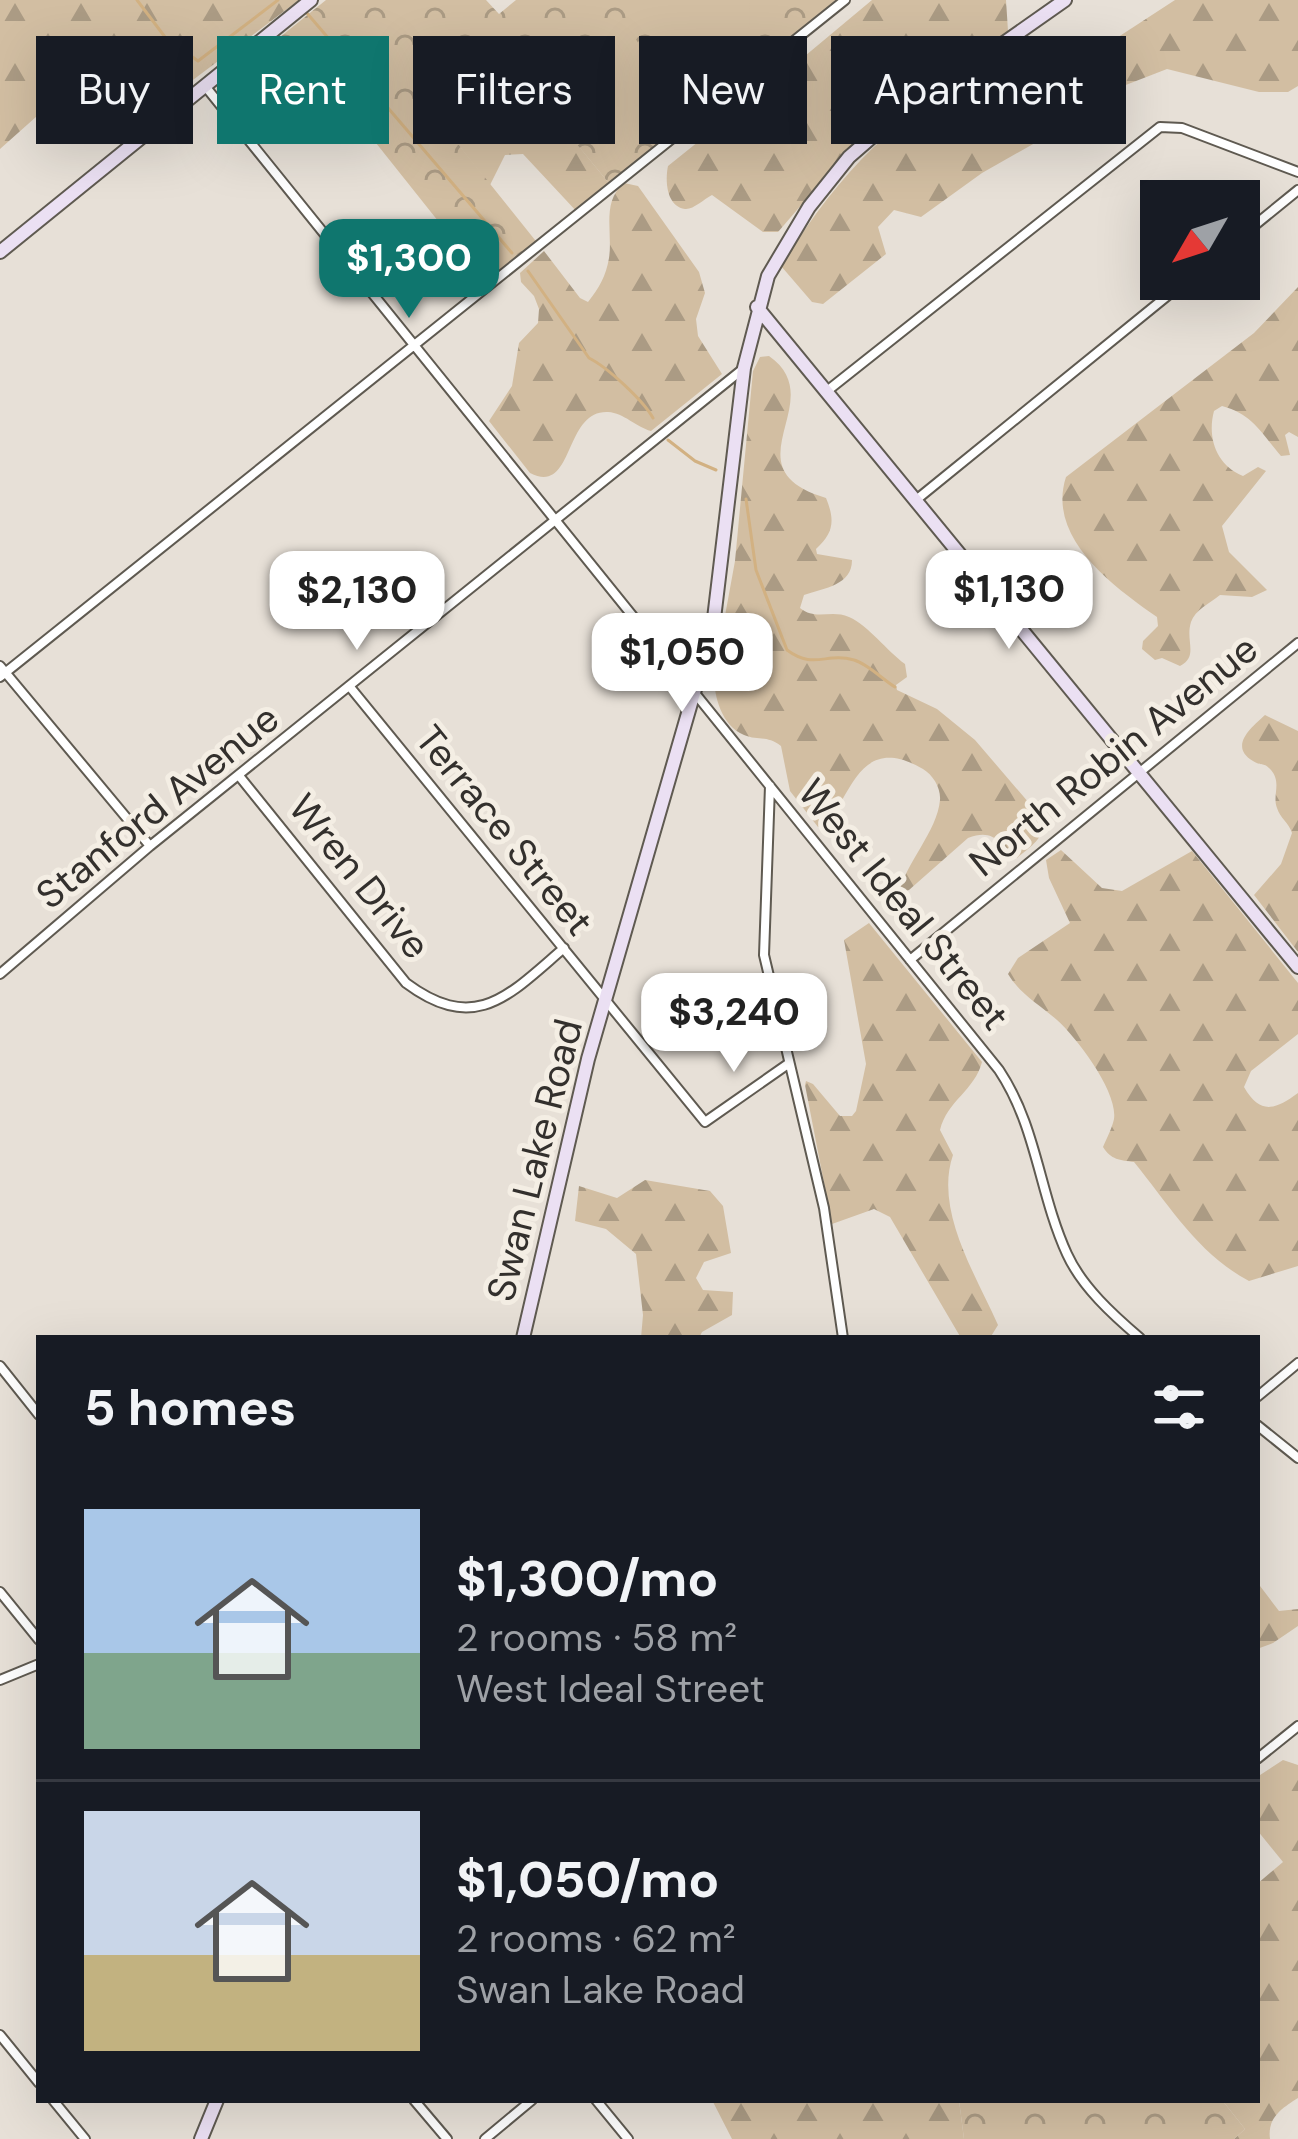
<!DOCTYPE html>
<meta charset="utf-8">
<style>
:root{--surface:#171b24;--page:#20242c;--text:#f1f3f6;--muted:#9ea1a6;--line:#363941;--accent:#0f766e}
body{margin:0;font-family:"DM Sans",sans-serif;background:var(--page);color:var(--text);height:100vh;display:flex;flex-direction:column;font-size:45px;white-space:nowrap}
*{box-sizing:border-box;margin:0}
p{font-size:39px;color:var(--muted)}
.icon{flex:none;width:66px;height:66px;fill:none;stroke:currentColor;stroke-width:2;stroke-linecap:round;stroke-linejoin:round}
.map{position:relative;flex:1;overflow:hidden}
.drawer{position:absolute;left:36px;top:1335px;width:1224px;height:768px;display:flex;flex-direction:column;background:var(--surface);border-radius:0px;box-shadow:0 12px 48px #0002}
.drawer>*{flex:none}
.hud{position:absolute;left:36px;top:36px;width:1227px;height:108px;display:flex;gap:24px}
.needle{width:78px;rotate:231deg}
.fabs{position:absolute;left:1140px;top:180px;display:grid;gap:24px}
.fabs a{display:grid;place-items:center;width:120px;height:120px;border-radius:0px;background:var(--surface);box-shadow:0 12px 48px #0002;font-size:60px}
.price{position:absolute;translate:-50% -102px;padding:0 27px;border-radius:24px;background:#fff;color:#222;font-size:39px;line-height:78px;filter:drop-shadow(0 3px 6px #0008)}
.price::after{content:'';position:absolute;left:50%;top:72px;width:36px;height:27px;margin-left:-18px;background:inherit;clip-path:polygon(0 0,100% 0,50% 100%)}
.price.on{background:var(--accent);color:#fff}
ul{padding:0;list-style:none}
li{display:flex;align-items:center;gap:36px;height:300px;padding:0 48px}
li+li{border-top:3px solid var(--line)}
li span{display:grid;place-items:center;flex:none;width:336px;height:240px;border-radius:0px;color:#555}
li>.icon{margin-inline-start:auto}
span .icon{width:144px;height:144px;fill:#fffc;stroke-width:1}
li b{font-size:51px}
h2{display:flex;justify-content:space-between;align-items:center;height:144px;padding:0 48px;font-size:51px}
.chip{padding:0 42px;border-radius:0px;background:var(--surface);box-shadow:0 12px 48px #0002;font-size:42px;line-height:108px}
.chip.on{background:var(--accent);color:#fff}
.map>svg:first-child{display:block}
</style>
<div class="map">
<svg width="1298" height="2139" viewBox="0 0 1298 2139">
<defs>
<pattern id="forest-firs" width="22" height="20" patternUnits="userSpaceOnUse" patternTransform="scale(3)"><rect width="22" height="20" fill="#d2bea2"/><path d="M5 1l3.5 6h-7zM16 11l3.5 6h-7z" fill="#ab9b84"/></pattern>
<pattern id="park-crowns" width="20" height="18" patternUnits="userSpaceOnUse" patternTransform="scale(3)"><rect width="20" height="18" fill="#d2bea2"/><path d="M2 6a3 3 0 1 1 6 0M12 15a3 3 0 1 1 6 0" fill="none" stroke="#ab9b84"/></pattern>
</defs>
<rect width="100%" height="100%" fill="#e7e0d7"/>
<!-- forest -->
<path fill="url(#forest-firs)" d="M0,0H299L165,101L73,84L0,149Z
M872,0H1006L1008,31L865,131L778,232H763L712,195C704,199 693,210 685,209C666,206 665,180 668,166L739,109L745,110L748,134L764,144C779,135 791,121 798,105L775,81Z
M1175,0H1298V86L1288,92H1259L1167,69L1118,88L1065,126L982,173L921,217L894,210L878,227L886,254L823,304L812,302L781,266C837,177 891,116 988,68L1031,89L1046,84Z
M510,62L612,187L578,213L523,154L505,155L490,185L438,119Z
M624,183L638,186L699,272L705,293L696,319L698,336L722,374L651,431C636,427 624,413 608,412C563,410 575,496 530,473L489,421L512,386L519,343L538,323L539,309L534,296L521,282L520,273L544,251L580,298L588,302C599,288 606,276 609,258C613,233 601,202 624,183Z
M1298,287V437L1289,432L1285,435L1290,455L1281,456C1261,433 1254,415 1222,406L1214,411C1207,437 1216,465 1243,476L1258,467L1266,471L1222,526L1229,552L1267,590L1252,597L1220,595C1210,603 1195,610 1191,622C1185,641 1199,656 1180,666L1162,658L1155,660L1142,649L1143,641L1158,626L1157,617C1114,587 1046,538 1066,477L1254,333Z
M769,356C833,401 725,468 826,498C835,520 834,533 816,549L817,554L852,560C852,585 825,588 804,595L800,608C816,621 831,609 849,617C869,626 887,651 905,664L907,677L896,685L897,690L937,709L975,740L1041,817C1048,837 1031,846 1017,858C999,842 993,828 968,838L909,890L899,893C906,862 937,832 940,800C941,788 933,775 923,769C851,727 850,816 818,827L790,791L781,746C767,735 758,741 744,735C722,726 714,697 714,676L735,561L753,371L760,357Z
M1265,715L1298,731V952L1254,895L1281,864L1292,833C1289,823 1280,818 1277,808C1272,795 1282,783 1271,770C1263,761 1262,767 1253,761C1228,746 1252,727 1265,715Z
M1061,850L1102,888L1122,891L1192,851L1298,983V1034L1251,1071L1244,1087C1260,1115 1275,1110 1298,1093V1266L1249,1281C1198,1254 1169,1205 1134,1162C1120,1160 1111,1160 1103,1147C1107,1138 1112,1128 1114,1119C1118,1092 1077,1038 1057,1020C1040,1005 1020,994 1008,974L1018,958L1070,923L1049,878L1046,860Z
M869,923L982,1062C975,1090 947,1101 940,1130L953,1155C934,1210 976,1275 998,1325L990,1338H961L890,1217L874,1209L832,1224L805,1085L806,1081L813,1084L840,1116H852L856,1111L866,1064L844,940Z
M645,1180L710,1191L723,1206L731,1253L704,1262L696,1278L703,1290L733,1292L732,1315L702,1332L699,1338H641L643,1315L636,1254L606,1229L575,1221L579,1186L617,1198Z
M1257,1582L1279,1611L1298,1609V1626L1273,1643L1257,1649Z
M1283,1760L1298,1765V2098C1282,2108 1267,2118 1270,2139H1234L1245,2129L1222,2100H1257V1884L1283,1862L1257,1830V1777Z
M712,2100H959L964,2139H732Z"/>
<!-- park -->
<path fill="url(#park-crowns)" d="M326,0H486L499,14L516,0H845L612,187L510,63L438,119L539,245L489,285L368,133L330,130L264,50Z
M959,2100H1222L1245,2129L1234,2139H964Z"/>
<!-- garden -->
<path fill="#d2bea2" d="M648,0H749C755,40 734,62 704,86L640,6Z
M626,24C662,76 665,108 608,145L551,80Z"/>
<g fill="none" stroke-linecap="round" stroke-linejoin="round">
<!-- stream -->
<path stroke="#d2b182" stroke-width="3" d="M137,0L165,37L198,61L278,0
M306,12L512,253
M528,271L589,358C607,367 643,400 653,418
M668,440L695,461L716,470
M746,499L756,570L787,650C814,670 826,652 854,660C868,664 882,679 895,687"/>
<!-- street casing -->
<g stroke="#5f5a51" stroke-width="12">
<path id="street" d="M205,86L999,1070C1037,1127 1039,1193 1067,1254C1082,1287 1113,1315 1140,1338
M1239,238L1298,190
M827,391L1160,127L1182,128L1298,172
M916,500L1188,279
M0,666L150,846
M0,677L845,0
M350,687L705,1122L788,1064
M240,777L406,983C476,1035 509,995 564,948
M770,786L764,955L824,1208L843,1338
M910,960L1298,643
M0,974L150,846L743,369
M0,1366L39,1415
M1257,1397L1298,1363
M1257,1425L1298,1458
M0,1592L39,1640
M0,1680L39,1664
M1257,1759L1298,1726
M0,2035L39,2083
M53,2100L85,2139
M414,2100L447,2139
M596,2100L628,2139
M485,2139L532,2100"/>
</g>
<!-- secondary casing -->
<g stroke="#5f5a51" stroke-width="16">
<path id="secondary" d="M0,252L311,0
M757,307L1298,967
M523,1338L588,1059L713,627L744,368L768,276L809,207L849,157L880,130L1065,0
M201,2139L217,2100"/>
</g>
<!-- street -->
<use href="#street" stroke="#fff" stroke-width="8"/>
<!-- secondary -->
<use href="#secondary" stroke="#ebe0f3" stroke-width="12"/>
</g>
<g text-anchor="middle" stroke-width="10" stroke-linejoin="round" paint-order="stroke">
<!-- street labels -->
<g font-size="39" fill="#33302d" stroke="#f4eee4">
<text transform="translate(1113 755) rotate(-39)" y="14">North Robin Avenue</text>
<text transform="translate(157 806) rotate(-39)" y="14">Stanford Avenue</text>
<text transform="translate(505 830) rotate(51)" y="14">Terrace Street</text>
<text transform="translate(360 876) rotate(51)" y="14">Wren Drive</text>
<text transform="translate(904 904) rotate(51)" y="14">West Ideal Street</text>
<text transform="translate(534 1160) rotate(-76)" y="14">Swan Lake Road</text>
</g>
</g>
</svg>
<div class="fabs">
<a><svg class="needle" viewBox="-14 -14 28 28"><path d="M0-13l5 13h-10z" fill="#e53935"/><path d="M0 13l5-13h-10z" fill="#9ea1a6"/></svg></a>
</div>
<b class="price on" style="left:409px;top:321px">$1,300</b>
<b class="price" style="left:1009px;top:652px">$1,130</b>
<b class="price" style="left:357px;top:653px">$2,130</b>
<b class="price" style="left:682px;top:715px">$1,050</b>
<b class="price" style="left:734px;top:1075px">$3,240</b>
<div class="hud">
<a class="chip">Buy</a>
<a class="chip on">Rent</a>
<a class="chip">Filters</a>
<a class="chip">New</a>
<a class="chip">Apartment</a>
</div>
<section class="drawer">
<h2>5 homes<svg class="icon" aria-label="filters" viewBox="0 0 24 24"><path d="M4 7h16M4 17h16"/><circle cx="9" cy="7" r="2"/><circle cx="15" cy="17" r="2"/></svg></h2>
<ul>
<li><span style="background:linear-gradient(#a9c7e8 60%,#7fa58c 0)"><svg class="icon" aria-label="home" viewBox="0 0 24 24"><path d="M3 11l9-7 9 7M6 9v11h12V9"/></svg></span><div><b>$1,300/mo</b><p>2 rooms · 58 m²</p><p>West Ideal Street</p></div></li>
<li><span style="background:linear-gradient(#c9d6e8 60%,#c2b280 0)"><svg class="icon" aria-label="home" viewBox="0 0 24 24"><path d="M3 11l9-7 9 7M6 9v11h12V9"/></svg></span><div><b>$1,050/mo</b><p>2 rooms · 62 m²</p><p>Swan Lake Road</p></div></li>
</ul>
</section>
</div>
